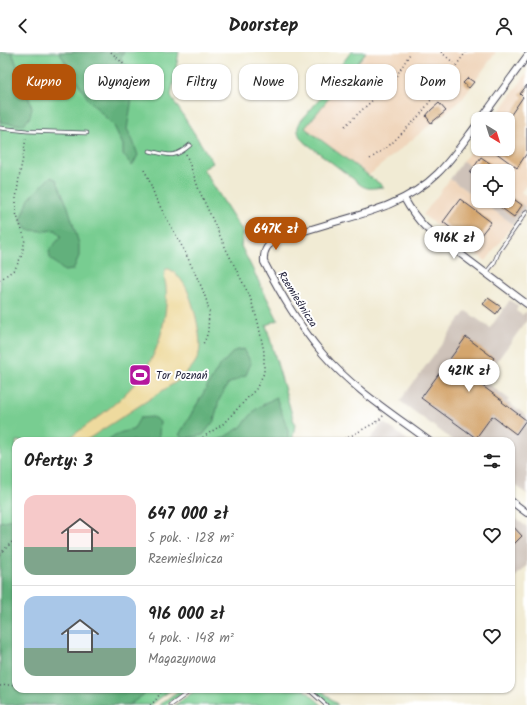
<!DOCTYPE html>
<html lang="pl">
<meta charset="utf-8">
<style>
:root{--surface:#fff;--page:#f6f6f6;--text:#222;--muted:#767676;--line:#e0e0e0;--accent:#b45309}
body{margin:0;font-family:Kalam,sans-serif;background:var(--page);color:var(--text);height:100vh;display:flex;flex-direction:column;font-size:15px;white-space:nowrap}
*{box-sizing:border-box;margin:0}
p{font-size:13px;color:var(--muted)}
.icon{flex:none;width:22px;height:22px;fill:none;stroke:currentColor;stroke-width:2;stroke-linecap:round;stroke-linejoin:round}
.map{position:relative;flex:1;overflow:hidden}
.details{position:absolute;left:12px;top:385px;width:503px;height:256px;display:flex;flex-direction:column;background:var(--surface);border-radius:12px;box-shadow:0 1px 3px #0004}
.details>*{flex:none}
.banner{position:absolute;left:12px;top:12px;width:503px;height:36px;display:flex;gap:8px}
.needle{width:26px;rotate:142deg}
.tools{position:absolute;left:471px;top:60px;display:grid;gap:8px}
.tools a{display:grid;place-items:center;width:44px;height:44px;border-radius:8px;background:var(--surface);box-shadow:0 1px 3px #0004;font-size:20px}
.price{position:absolute;translate:-50% -34px;padding:0 9px;border-radius:14px;background:#fff;color:#222;font-size:13px;line-height:26px;filter:drop-shadow(0 1px 2px #0008)}
.price::after{content:'';position:absolute;left:50%;top:24px;width:12px;height:9px;margin-left:-6px;background:inherit;clip-path:polygon(0 0,100% 0,50% 100%)}
.price.on{background:var(--accent);color:#fff}
ul{padding:0;list-style:none}
li{display:flex;align-items:center;gap:12px;height:100px;padding:0 12px}
li+li{border-top:1px solid var(--line)}
li span{display:grid;place-items:center;flex:none;width:112px;height:80px;border-radius:12px;color:#555}
li>.icon{margin-inline-start:auto}
span .icon{width:48px;height:48px;fill:#fffc;stroke-width:1}
li b{font-size:17px}
h2{display:flex;justify-content:space-between;align-items:center;height:48px;padding:0 12px;font-size:17px}
.pill{padding:0 14px;border-radius:12px;background:var(--surface);box-shadow:0 1px 3px #0004;font-size:14px;line-height:36px}
.pill.on{background:var(--accent);color:#fff}
header{display:flex;justify-content:space-between;align-items:center;height:52px;padding:0 12px;background:var(--surface);font-size:18px;font-weight:800}
.map>svg:first-child{display:block}
</style>
<header><svg class="icon" aria-label="back" viewBox="0 0 24 24"><path d="M15 5l-7 7 7 7"/></svg>Doorstep<svg class="icon" aria-label="person" viewBox="0 0 24 24"><circle cx="12" cy="8" r="4"/><path d="M4 21q1-7 8-7t8 7"/></svg></header>
<div class="map">
<svg width="527" height="653" viewBox="0 0 527 653">
<rect width="100%" height="100%" fill="#fff"/>
<filter id="ink" filterUnits="userSpaceOnUse"><feTurbulence type="fractalNoise" baseFrequency=".025" numOctaves="2"/><feDisplacementMap in="SourceGraphic" scale="8" xChannelSelector="R" yChannelSelector="G"/><feConvolveMatrix kernelMatrix="1 2 1 2 8 2 1 2 1" color-interpolation-filters="sRGB"/></filter>
<filter id="wash" filterUnits="userSpaceOnUse"><feTurbulence type="fractalNoise" baseFrequency=".012" numOctaves="4" result="noise"/><feDisplacementMap in="SourceGraphic" scale="16" xChannelSelector="R" yChannelSelector="G"/><feGaussianBlur stdDeviation="0.9" result="paint"/><feColorMatrix in="noise" values="0 0 0 0 0 0 0 0 0 0 0 0 0 0 0 0 0 1.4 0 .05"/><feComposite in="paint" operator="in"/></filter>
<g filter="url(#wash)">
<rect width="100%" height="100%" fill="#f1ebd4"/>
<!-- built -->
<path fill="#f0d6bc" d="M366,0H496L463,46L369,123L305,76Z
M527,21V132L521,140L527,145V153L526,155L508,142V119H478V120L463,109L478,88V97H508V67H494Z
M450,127L478,147V149H480L513,172L486,209L423,163Z"/>
<!-- industrial -->
<path fill="#cec2b9" d="M463,109L478,120V147L450,127Z
M508,142L526,155L513,172L480,149H508Z
M510,248L518,254L516,259L522,263L526,260L527,261V268L483,328L509,347L507,350L527,364V442L511,430V389H454L400,349L466,259L490,276Z
M383,370L409,389H369Z
M511,463L527,475V513L511,529Z"/>
<!-- green -->
<path fill="#78cd91" stroke="#4d7866" d="M0,0H179L171,43L172,46L213,111L203,117L241,177L243,181L241,194L278,268L266,273L295,373L292,389H16V637H172L151,653H0Z
M351,0H366L305,76L384,135C371,136 366,139 356,129L302,88C298,82 296,77 300,70L336,28L338,23L341,13Z
M181,637H189L166,653H159Z
M197,637H304L322,653H175Z
M312,637H320L338,653H330Z"/>
<!-- forest -->
<path fill="#62b07b" stroke="#42695b" d="M0,0H12L32,55L30,65L23,73L0,70Z
M59,0H124L121,6L130,33L132,46L127,77L133,89L138,103L132,114L123,102V93L114,74L88,47Z
M50,125L56,127L68,155L79,192V204L73,218L64,219L50,206L49,198L61,185L56,178L45,179L27,178L21,168L29,147Z
M244,297L251,311L246,323L228,332L219,348L214,369L203,383L184,387L179,383L218,316L234,299Z
M276,345L288,378V389H217L221,387L241,375L256,357Z
M153,365L160,370L159,383L158,389H107C114,382 123,379 133,378L140,366Z
M16,466V637H151L149,639L129,653H0V470Z"/>
<!-- sand -->
<path fill="#eeda9e" stroke="#887e6c" d="M166,217H169C175,220 180,226 184,232C192,244 203,287 199,301C197,312 187,320 179,328L85,389H65C110,357 155,328 164,268C166,258 167,246 166,235C166,231 163,224 165,220C165,219 166,218 166,217Z"/>
<g id="blocks">
<!-- building -->
<path fill="#d4a66e" d="M468,26L474,30L469,36L463,31Z
M527,33V101L517,116L491,97H508V67L523,45L520,42Z
M439,51L446,59L431,71L426,64L431,58Z
M481,105L501,119H478V127L470,121Z
M508,143L522,153L514,165L492,149H508Z
M460,147L491,170L473,193L443,170Z
M488,246L501,255L496,262L483,252Z
M466,285L494,306L477,330L503,349L502,350L526,368L516,382L492,364L476,386L421,346Z
M511,472L522,484L511,495Z"/>
</g>
</g>
<g filter="url(#ink)">
<use href="#blocks" fill-opacity="0" stroke="#414052" stroke-width="1"/>
<g fill="none" stroke-linecap="round" stroke-linejoin="round">
<!-- service casing -->
<g stroke="#414052" stroke-width="4.5">
<path id="service" d="M0,76L27,79L87,81
M150,99C169,103 174,107 190,93
M486,221L494,211L499,199L527,159
M308,637L326,653
M171,653L193,637"/>
</g>
<!-- minor casing -->
<g stroke="#414052" stroke-width="8">
<path id="minor" d="M481,67L527,4
M404,146C410,157 417,167 426,176L527,252
M429,389C393,362 353,337 323,302C299,274 281,242 264,210C263,197 268,192 278,187C295,182 311,177 328,172C367,161 408,151 438,121C453,106 465,88 478,71
M511,449L527,461"/>
</g>
<!-- path -->
<path stroke="#414052" stroke-width="1.5" stroke-dasharray="1 3" stroke-linecap="butt" d="M111,0L159,46
M441,0L456,13
M345,74L394,28L411,0
M186,102L199,138L226,197L250,245L258,270L264,300V321L256,337L223,372L197,389
M370,107L391,92L420,63L466,0
M144,118L148,125L156,147L184,198L202,236L207,250L209,259L208,279L206,286L203,292
M0,228L15,217L22,203L25,187L16,161V147L19,126L24,100L26,84
M337,389L349,385L378,369L384,363
M0,502L16,486
M0,634L16,632
M150,653L155,649L163,637"/>
<!-- service -->
<use href="#service" stroke="#fff" stroke-width="3"/>
<!-- minor -->
<use href="#minor" stroke="#fff" stroke-width="6"/>
</g>
</g>
<!-- icons -->
<defs>
<g id="stadium-square" transform="scale(1.15)"><rect x="-9" y="-9" width="18" height="18" rx="4" fill="#b5179e" stroke="#fff"/><path d="M0-5a6.5 5 0 1 0 0 10a6.5 5 0 1 0 0-10ZM-3.5-1.8h7v3.6h-7Z" fill="#fff"/></g>
</defs>
<g fill-rule="evenodd">
<use href="#stadium-square" x="140" y="323"/>
</g>
<g text-anchor="middle" stroke-width="4" stroke-linejoin="round" paint-order="stroke">
<!-- street labels -->
<g font-size="11" fill="#22223b" stroke="#fff">
<text transform="translate(298 247) rotate(58)" y="4">Rzemieślnicza</text>
</g>
<!-- poi labels -->
<g font-size="11" fill="#22223b" stroke="#fff" text-anchor="start">
<text x="156" y="327">Tor Poznań</text>
</g>
</g>
</svg>
<div class="tools">
<a><svg class="needle" viewBox="-14 -14 28 28"><path d="M0-13l5 13h-10z" fill="#e53935"/><path d="M0 13l5-13h-10z" fill="#767676"/></svg></a>
<a><svg class="icon" aria-label="locate" viewBox="0 0 24 24"><circle cx="12" cy="12" r="6"/><path d="M12 2v4M12 18v4M2 12h4M18 12h4"/></svg></a>
</div>
<b class="price on" style="left:276px;top:199px">647K zł</b>
<b class="price" style="left:454px;top:208px">916K zł</b>
<b class="price" style="left:469px;top:341px">421K zł</b>
<div class="banner">
<a class="pill on">Kupno</a>
<a class="pill">Wynajem</a>
<a class="pill">Filtry</a>
<a class="pill">Nowe</a>
<a class="pill">Mieszkanie</a>
<a class="pill">Dom</a>
</div>
<section class="details">
<h2>Oferty: 3<svg class="icon" aria-label="filters" viewBox="0 0 24 24"><path d="M4 7h16M4 17h16"/><circle cx="9" cy="7" r="2"/><circle cx="15" cy="17" r="2"/></svg></h2>
<ul>
<li><span style="background:linear-gradient(#f6c9c9 65%,#7fa58c 0)"><svg class="icon" aria-label="home" viewBox="0 0 24 24"><path d="M3 11l9-7 9 7M6 9v11h12V9"/></svg></span><div><b>647 000 zł</b><p>5 pok. · 128 m²</p><p>Rzemieślnicza</p></div><svg class="icon" aria-label="heart" viewBox="0 0 24 24"><path d="M12 20l-8-8c-3-5 5-10 8-4 3-6 11-1 8 4z"/></svg></li>
<li><span style="background:linear-gradient(#a9c7e8 65%,#7fa58c 0)"><svg class="icon" aria-label="home" viewBox="0 0 24 24"><path d="M3 11l9-7 9 7M6 9v11h12V9"/></svg></span><div><b>916 000 zł</b><p>4 pok. · 148 m²</p><p>Magazynowa</p></div><svg class="icon" aria-label="heart" viewBox="0 0 24 24"><path d="M12 20l-8-8c-3-5 5-10 8-4 3-6 11-1 8 4z"/></svg></li>
</ul>
</section>
</div>
